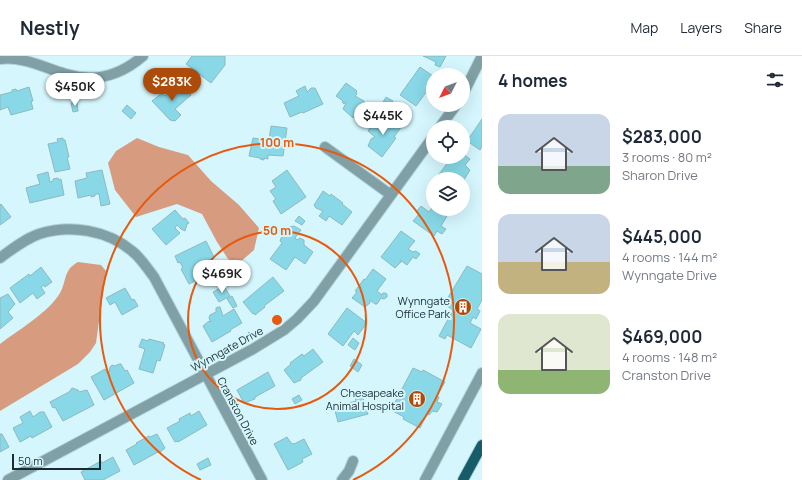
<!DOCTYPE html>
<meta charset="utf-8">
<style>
:root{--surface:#fff;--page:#f2f2f3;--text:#1f2937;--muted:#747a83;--line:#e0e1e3;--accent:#ad4c0a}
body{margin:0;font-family:Manrope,sans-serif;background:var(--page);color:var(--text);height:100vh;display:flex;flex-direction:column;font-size:15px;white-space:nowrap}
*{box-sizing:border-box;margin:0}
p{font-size:13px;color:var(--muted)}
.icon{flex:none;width:22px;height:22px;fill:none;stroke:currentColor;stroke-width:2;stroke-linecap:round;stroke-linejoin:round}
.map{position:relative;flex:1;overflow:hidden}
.details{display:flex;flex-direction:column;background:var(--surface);width:320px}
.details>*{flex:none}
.needle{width:26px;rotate:228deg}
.buttons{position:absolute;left:426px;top:12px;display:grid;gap:8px}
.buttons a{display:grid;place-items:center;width:44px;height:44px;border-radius:50%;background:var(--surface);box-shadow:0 4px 16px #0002;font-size:20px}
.scale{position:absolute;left:12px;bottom:10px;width:89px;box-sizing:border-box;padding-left:4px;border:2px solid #1b2b2f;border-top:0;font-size:11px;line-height:14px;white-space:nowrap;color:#1b2b2f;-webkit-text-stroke:3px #d5f6fd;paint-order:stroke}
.price{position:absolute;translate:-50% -34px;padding:0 9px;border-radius:14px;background:#fff;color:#222;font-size:13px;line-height:26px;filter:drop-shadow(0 1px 2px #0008)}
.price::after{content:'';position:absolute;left:50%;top:24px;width:12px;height:9px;margin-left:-6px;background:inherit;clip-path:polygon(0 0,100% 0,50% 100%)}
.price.on{background:var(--accent);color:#fff}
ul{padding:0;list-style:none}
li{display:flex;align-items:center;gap:12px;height:100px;padding:0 16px}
li span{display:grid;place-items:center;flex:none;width:112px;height:80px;border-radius:12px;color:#555}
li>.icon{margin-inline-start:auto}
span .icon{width:48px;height:48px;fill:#fffc;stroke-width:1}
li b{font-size:17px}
h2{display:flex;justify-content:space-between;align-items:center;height:48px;padding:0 16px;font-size:17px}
header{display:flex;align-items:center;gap:24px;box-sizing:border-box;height:56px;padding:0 20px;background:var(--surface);border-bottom:1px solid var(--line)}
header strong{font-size:19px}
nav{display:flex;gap:22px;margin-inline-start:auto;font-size:14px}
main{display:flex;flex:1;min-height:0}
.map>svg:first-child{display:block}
</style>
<header>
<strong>Nestly</strong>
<nav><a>Map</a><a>Layers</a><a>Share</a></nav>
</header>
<main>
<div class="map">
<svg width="482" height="424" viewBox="0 0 482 424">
<rect width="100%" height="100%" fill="#d5f6fd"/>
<!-- forest -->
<path fill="#d79c80" d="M137,82L159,91L188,99L211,125L239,149L259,172L254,194L238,208L228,203L217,186L202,158L177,148L136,161L115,134L108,107L116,95Z
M78,206L101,209L106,215L96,287L90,296L78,308L0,355V288C17,275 49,256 60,237C67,225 63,214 78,206Z"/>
<!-- building -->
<path fill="#88d8e7" stroke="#8fb8c0" d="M192,0H225V9L211,27L186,8Z
M423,0H446L440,11L435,9L436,6Z
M420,11L433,20V27L416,50L400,39Z
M180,26L191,39L175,53L181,59L175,65L170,64L152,45L162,37L165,40Z
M346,27L357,35L356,36L357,38L355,40L364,45V46L370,51L360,65L353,61V62L343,53L346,47L345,46L344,48L342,46L343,45L336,40Z
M305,30L307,36L311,32H315L323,48L303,57L302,56L290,61L284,47L299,40L296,35Z
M29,31L33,45H31L33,53L11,59L8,51L0,54V39L12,36V34L16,33L17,35Z
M386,41L393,45L388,52L382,48Z
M77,46L78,55L73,56L71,47Z
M127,49L136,57L131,63L122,55Z
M389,61L402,70L394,81L396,82L382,101L368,90L371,83L375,81L368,75L374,65L382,71Z
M482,63V90L480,94L467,85Z
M271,70L287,72L283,100L268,99V103L264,102V104L260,103V102L249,100L253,82L269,84Z
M63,82V84H65L69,101H67L70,113L55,116L48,88L58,86L57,83Z
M463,98L470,103L465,109L470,114L464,124L457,120V123L436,122L452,101H463Z
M102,114L110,148L101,150L99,138H95V140L91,141V139L78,142L75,125L87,122L86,117Z
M287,114L306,141L281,158L273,145L276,143L270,135L276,131L272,125Z
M48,116L50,126L53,125V123L58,122L59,124L61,123L64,139L30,147L26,132L40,128L37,119Z
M323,135L330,140L331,138L343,147L342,148L352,156L342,169L329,160L326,165L319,160L323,155L316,152L314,149Z
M1,148L11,161L0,169V149Z
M421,150L429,156L433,150V153H437L447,160L441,170L446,173L442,178L437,175L434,180L413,165L419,158L416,156Z
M175,154L183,163L185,162L189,167L187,168L185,175L181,173L177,169L176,170L175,172L180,177L166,189L152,173Z
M299,160L305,165L302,169L295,165Z
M294,170L301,174L295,182L297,184L300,182L304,184V189L313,196L305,208L295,201L286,214L270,203L282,187L280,185L281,182L286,178L289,171Z
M401,175L415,185L408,193L413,196L416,195L420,198L416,203L413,201L407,209L400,204L401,206L395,212L381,201Z
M206,185L214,201L205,206L211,217L189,228L181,213L183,212L180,206L178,207L175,200Z
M467,210L482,218V244L477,253L480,255L476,263L473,261L470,267L481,273L471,292L447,279L445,283L439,280L453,254L444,248Z
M41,211L52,226L45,231L44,229L41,231L45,237L37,243L33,237L20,247L10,232L29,218L30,220Z
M373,213L386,223L377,235L382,239L383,237H385L387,238V241L384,243L381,242L377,248H375L370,244V247L365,251L352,242L357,236L355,235L364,223L365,224Z
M273,221L284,235L264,250L265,251L255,259L254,257L253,258L243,246Z
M224,230L230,240L219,246L213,236Z
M125,232L132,244L134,243L138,250L122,259L115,246L110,249L106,242Z
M8,238L15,248L8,256L13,262L0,273V242Z
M232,240L237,250L233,252L227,243Z
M218,251H220L223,260L234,253L242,267L230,274L231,275L212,286L203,270L209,265L211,266L209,262L210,259L216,256V252Z
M347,252L367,267L358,279L354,275L343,290L328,278Z
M353,282L359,287L355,294L348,289Z
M142,283L148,285L149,283L164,287L163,288L165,289L160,305L157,304L153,317L139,313L145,293L139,291Z
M313,293L323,306L301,322V324L294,327L284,314L291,308L290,307L302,298L304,300Z
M354,303L362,309L358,316L350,310Z
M119,308H121L125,315L127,314L134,327L104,344L91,321L105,313L107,317L109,316L110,311L112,309L115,310Z
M413,312L422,316L423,314L445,326L437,340L439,341L437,346L442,348L437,356L432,355L429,359L427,358L420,372L403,363L404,361L391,354Z
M268,316L275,330L255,341V343L244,347L237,334Z
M72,332L78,334L79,336L87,334L94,349L63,365L55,351L53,352L50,346L69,336Z
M299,339L302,344L295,348L292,343Z
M362,339L368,358L338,366L334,351L356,345L355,340Z
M30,355L33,361L40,356H44L52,371L32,382L31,380L20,386L13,372L23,367L20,361Z
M199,355L207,369L178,386V385L175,386L167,372L180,365L179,363L190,357L191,360Z
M0,378H2L9,391L0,396Z
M157,378L165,392L159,397L158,396L134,409L126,394L137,388L136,387L149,380L150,381Z
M287,381L291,387L294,388L304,383L312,398L302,403L303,406L288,414L274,388Z
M113,401L120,415L103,424H85L81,416L101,405L102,407Z
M208,402L211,409L200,414L197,408Z"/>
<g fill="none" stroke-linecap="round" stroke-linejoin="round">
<!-- minor casing -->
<g stroke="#b4d1d8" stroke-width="12">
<path id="minor" d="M0,3C24,0 44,12 66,18C95,27 121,19 143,0
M463,38L482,0
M440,71L456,49
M325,91L391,139
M0,202C12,193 25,183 39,178C70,168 107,174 132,195C141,202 147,212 154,221L262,424
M8,424L253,293L284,274L297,263L314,245L433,81
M342,424L349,415L353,405
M425,424L482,317"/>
</g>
<!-- major casing -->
<g stroke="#b4d1d8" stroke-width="12">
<path id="major" d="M463,424L482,389"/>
</g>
<!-- minor -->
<use href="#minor" stroke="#80a0a6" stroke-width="10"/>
<!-- major -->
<use href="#major" stroke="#175d69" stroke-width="10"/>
</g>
<!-- distance rings -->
<g fill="none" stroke="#e8590c" stroke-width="2">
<circle cx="277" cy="264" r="89"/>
<path d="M201 424A177 177 0 1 1 353 424"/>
</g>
<!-- icons -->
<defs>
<g id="building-disc" transform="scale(0.9)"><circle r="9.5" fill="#ad4c0a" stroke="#d5f6fd"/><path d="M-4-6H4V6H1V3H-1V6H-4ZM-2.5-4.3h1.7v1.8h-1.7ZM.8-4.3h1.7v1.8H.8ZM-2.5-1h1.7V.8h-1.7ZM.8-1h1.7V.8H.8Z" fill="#fff"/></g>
</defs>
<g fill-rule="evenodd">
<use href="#building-disc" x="463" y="251"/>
<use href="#building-disc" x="417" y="343"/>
</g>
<g text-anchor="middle" stroke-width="4" stroke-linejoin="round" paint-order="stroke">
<!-- poi labels -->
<g font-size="11" fill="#1b2b2f" stroke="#d5f6fd" text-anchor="end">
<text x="450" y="249">Wynngate<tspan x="450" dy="13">Office Park</tspan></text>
<text x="404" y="341">Chesapeake<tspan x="404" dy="13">Animal Hospital</tspan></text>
</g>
<!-- street labels -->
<g font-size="11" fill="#1b2b2f" stroke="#d5f6fd">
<text transform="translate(227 293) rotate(-29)" y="4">Wynngate Drive</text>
<text transform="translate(238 355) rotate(62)" y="4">Cranston Drive</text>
</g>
</g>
<circle cx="277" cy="264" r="6" fill="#e8590c" stroke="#d5f6fd" stroke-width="2"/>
<g font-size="12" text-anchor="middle" font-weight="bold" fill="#e8590c" stroke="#d5f6fd" stroke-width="4" stroke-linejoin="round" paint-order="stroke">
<text x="277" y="91">100 m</text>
<text x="277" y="179">50 m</text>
</g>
</svg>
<div class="buttons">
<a><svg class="needle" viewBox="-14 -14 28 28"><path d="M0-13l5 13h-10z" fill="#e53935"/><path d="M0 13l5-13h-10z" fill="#747a83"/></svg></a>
<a><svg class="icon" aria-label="locate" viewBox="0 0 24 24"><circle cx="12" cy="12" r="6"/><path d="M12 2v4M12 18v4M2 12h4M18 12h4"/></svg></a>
<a><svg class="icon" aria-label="layers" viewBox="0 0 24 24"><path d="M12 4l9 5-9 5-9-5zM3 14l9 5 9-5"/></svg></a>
</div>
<div class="scale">50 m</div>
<b class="price on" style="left:172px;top:46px">$283K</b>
<b class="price" style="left:75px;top:51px">$450K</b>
<b class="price" style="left:383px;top:80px">$445K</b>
<b class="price" style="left:222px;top:238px">$469K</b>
</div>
<section class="details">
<h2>4 homes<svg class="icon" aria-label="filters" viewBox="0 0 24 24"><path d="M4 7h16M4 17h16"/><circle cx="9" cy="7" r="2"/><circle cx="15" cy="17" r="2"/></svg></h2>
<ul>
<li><span style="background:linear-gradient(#c9d6e8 65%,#7fa58c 0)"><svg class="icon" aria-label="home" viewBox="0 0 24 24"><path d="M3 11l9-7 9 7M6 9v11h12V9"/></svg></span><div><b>$283,000</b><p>3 rooms · 80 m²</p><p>Sharon Drive</p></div></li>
<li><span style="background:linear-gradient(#c9d6e8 60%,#c2b280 0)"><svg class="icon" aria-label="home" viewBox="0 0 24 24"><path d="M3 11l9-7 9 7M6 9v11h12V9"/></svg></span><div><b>$445,000</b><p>4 rooms · 144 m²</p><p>Wynngate Drive</p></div></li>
<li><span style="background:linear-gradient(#dfe7d0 70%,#8fb573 0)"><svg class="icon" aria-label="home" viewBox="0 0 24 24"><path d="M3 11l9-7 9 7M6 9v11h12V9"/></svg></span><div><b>$469,000</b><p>4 rooms · 148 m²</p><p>Cranston Drive</p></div></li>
</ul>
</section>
</main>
